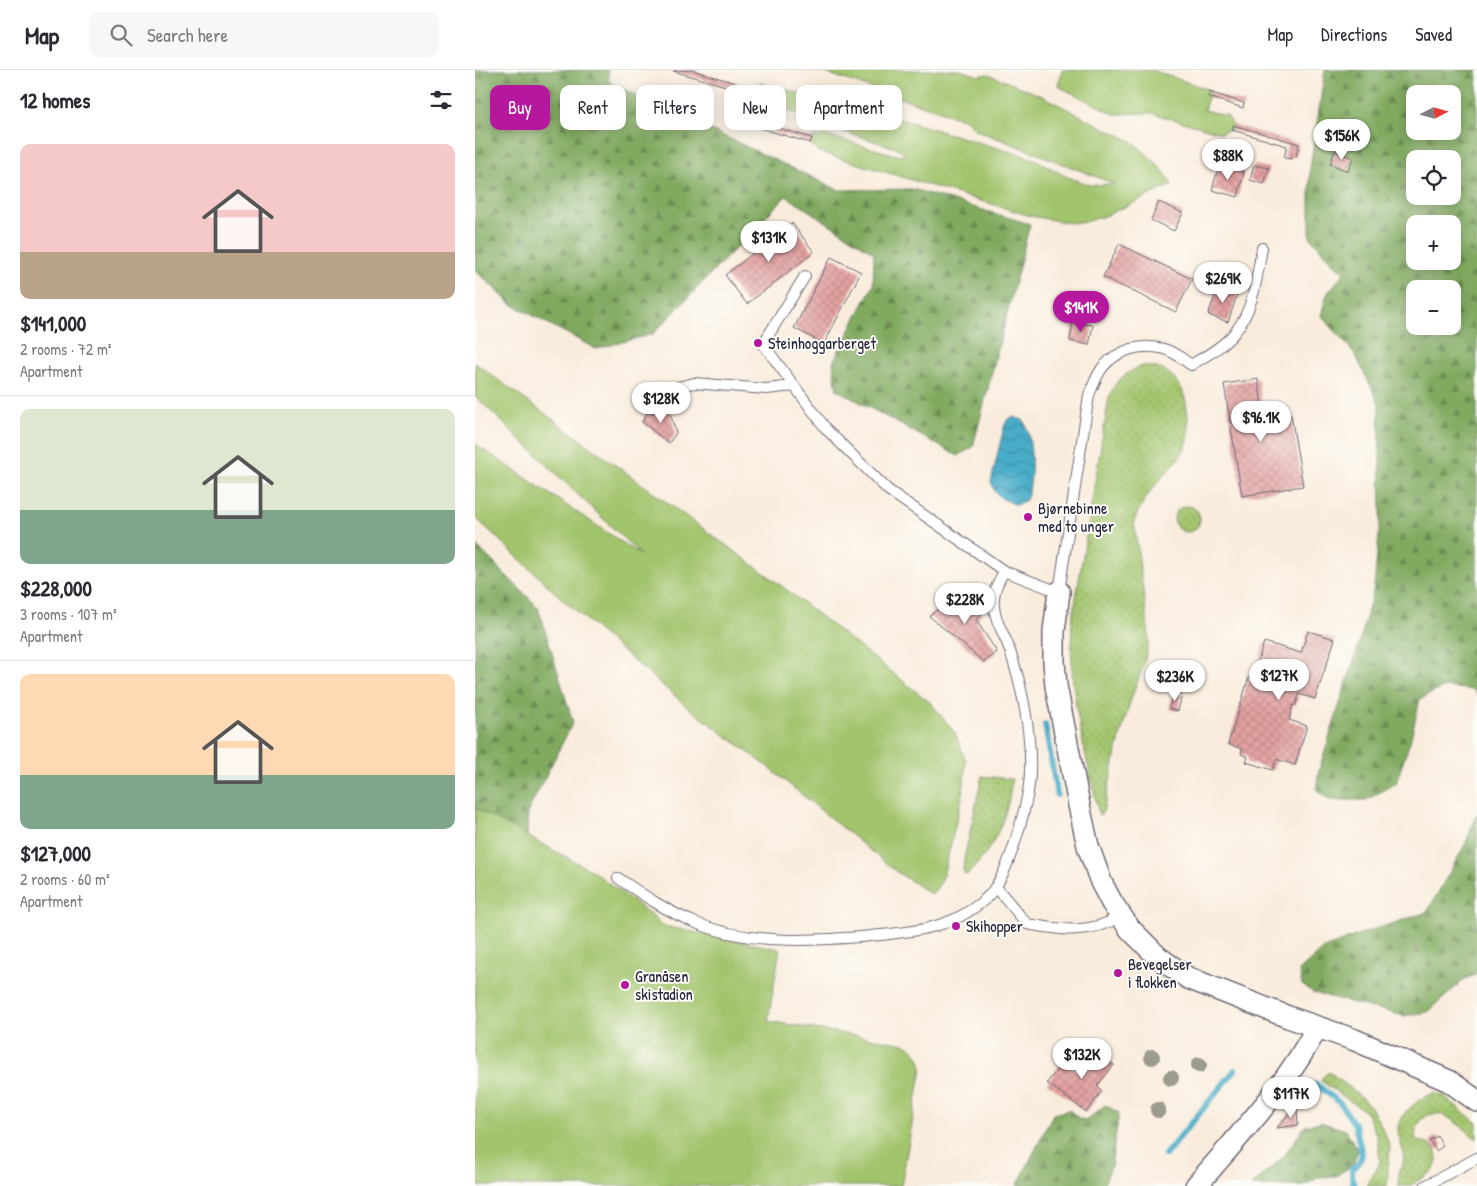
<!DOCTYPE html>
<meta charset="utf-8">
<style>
:root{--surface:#fff;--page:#f7f7f7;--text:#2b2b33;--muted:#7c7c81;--line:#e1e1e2;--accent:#b5179e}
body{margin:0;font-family:"Patrick Hand",sans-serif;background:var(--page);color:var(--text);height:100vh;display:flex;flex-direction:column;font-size:19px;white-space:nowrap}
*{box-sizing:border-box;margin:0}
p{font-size:16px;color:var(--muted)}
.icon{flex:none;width:28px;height:28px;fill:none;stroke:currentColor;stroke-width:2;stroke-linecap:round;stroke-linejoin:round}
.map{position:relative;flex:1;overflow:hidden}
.drawer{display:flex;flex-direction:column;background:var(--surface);width:475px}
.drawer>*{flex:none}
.banner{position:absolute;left:15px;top:15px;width:475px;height:45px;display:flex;gap:10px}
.needle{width:32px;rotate:84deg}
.fabs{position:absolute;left:931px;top:15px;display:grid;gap:10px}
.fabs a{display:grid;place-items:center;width:55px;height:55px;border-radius:10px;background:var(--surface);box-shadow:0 2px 12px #0003;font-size:25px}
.price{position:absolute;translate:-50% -42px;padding:0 11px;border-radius:18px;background:#fff;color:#222;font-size:16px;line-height:32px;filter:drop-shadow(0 1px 2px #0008)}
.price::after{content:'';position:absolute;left:50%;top:30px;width:15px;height:11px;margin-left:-8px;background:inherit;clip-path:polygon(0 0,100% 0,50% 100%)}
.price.current{background:var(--accent);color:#fff}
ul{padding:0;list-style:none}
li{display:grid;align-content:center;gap:10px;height:265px;padding:0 20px}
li+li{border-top:1px solid var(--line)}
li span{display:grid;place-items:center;height:155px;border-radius:10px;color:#555}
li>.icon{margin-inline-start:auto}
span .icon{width:90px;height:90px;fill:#fffc;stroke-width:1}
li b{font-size:21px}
h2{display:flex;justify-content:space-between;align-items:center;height:60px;padding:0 20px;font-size:21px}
.pill{padding:0 18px;border-radius:10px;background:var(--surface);box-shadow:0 2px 12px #0003;font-size:18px;line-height:45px}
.pill.current{background:var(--accent);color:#fff}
header{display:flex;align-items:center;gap:30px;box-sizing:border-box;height:70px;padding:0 25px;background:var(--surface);border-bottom:1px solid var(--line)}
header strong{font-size:24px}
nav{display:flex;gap:28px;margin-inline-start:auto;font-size:18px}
.search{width:350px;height:45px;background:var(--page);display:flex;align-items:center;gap:12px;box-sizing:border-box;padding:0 18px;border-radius:10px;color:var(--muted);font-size:19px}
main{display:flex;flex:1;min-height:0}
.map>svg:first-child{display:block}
</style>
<header>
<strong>Map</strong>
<div class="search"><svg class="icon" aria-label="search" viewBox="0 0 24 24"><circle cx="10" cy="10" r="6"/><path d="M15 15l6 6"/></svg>Search here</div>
<nav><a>Map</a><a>Directions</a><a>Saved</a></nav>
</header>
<main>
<section class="drawer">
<h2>12 homes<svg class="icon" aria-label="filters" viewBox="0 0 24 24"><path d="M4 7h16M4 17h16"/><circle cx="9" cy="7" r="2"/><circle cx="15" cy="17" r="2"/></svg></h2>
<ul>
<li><span style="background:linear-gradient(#f6c9c9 70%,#b9a48a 0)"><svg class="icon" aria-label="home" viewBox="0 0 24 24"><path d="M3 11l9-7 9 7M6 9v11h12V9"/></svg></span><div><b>$141,000</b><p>2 rooms · 72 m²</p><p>Apartment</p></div></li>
<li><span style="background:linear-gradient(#dfe7d0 65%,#7fa58c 0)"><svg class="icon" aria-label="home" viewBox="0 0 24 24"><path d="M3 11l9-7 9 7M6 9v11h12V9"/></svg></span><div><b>$228,000</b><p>3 rooms · 107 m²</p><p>Apartment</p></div></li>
<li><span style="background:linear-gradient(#ffd9b3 65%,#7fa58c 0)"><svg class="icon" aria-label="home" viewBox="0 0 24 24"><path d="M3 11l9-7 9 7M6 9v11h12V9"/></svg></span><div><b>$127,000</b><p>2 rooms · 60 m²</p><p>Apartment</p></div></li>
</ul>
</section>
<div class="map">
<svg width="1002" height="1116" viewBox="0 0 1002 1116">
<defs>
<pattern id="grass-dots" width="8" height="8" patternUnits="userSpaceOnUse" patternTransform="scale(1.25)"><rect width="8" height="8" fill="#a2c46d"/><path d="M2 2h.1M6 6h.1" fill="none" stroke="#8ba85f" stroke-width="1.8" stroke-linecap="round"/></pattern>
<pattern id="forest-firs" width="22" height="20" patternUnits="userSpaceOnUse" patternTransform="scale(1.25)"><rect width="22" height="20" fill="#81aa60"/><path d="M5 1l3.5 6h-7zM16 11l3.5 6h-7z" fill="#698a50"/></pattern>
<pattern id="water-waves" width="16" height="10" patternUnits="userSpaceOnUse" patternTransform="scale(1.25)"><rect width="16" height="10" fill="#4aadc9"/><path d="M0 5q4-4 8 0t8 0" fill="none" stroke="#3d8ca4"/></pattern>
<pattern id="building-cross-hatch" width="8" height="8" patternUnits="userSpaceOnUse" patternTransform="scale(1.25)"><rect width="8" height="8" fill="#e3a2a1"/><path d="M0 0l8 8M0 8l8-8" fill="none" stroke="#c28b8c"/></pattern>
</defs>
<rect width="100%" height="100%" fill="#fdfcf7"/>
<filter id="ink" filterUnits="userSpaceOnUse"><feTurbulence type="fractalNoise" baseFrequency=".02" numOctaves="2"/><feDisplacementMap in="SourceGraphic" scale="10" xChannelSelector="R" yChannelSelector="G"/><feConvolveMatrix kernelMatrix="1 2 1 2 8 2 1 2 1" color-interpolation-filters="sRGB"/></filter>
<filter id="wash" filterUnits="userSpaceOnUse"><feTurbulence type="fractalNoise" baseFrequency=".0096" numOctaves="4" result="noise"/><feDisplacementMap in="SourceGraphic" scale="20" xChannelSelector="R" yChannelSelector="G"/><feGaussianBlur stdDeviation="1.12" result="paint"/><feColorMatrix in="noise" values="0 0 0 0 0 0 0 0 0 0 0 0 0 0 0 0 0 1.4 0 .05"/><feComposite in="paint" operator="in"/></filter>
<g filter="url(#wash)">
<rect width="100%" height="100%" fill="#f9ecdc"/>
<!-- grass -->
<path fill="url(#grass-dots)" stroke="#627354" d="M668,296C687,297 699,303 707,320C711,328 712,338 713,346C714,356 715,364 712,373C709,383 702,391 695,398C681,415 666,430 659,452L674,565C672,595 662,609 654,636C643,671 636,707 628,742L625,745H624C615,702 603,658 598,614C596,593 596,573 597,552L634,327C641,310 650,302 668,296Z
M699 449a13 13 0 1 1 26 0a13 13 0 1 1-26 0Z
M507,706L537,709C533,747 520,777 493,804L491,805L488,801L489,789Z
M854,1002L877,1019L896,1037L910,1063L915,1077L912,1116H893L894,1109L903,1097L905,1091L902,1067L891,1042L846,1011L848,1007Z
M960,1023L969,1026L1002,1053V1069C988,1060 968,1035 950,1047C943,1052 940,1060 940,1068L944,1072C953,1070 961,1078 962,1087C963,1091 960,1096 959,1100L935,1116H923L924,1099C935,1089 923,1072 923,1059C922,1044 947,1026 960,1023Z"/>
<!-- forest -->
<path fill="url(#forest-firs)" stroke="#52664e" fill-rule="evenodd" d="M0,0H133L134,12L364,120L438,119L555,154L498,377L483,386L362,320L358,292L398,215L399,183L311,126L178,264L121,279L36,234L0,200Z
M850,0H1002V625L999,620L970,617L945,629L935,672L921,713L891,730H854L841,719L844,700L888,560L899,517L906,442L904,333L880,284L846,245L852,224L869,203L852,187L835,167V98ZM940,24H978V61H940ZM940,89H978V126H940ZM940,154H978V191H940ZM940,219H978V256H940Z
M0,474L63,537L98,652L53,741L50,812L0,830Z
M1002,744V904L990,909L953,942L929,946L839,923L827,915L824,901L849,878L885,864L952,842L990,775Z
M630,1035L644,1043L636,1097L628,1116H542L578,1044L594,1040L605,1049L612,1050Z
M845,1052L871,1060L883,1080L878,1095L861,1106L844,1107L829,1116H776L808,1087L830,1056Z"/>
<!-- pitch -->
<path fill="#a2c46d" stroke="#627354" d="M342,0H485L504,6L512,4L565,25L629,58L657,71L676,88L690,103L697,115L632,145L613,151L595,153L556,146L344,82L335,73L337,68L349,65L421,85H430L424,79L355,57L280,27L272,22L274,17L285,13L435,52L560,89L590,106L615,115L640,114L501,60L491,50Z
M587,0H677L735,20L729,40L752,46L758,55L757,60L746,63L676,43L639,44L583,16Z
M0,293L303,513L456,633L480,663L491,691L488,724L467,810L457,825L419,800L293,697L215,639L86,528L0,447V374L166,485L0,326Z
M0,738L119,802L175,844L188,856L305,879L293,951L431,974C441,981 445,986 447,998L426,1116H0Z"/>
<!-- water -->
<path fill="url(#water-waves)" stroke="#366882" d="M538,347L548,350C558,365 559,413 551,430L541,435L526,428L520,422L516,412L529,357L532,350Z"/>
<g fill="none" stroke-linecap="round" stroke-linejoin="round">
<!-- stream -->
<path stroke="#4aadc9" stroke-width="6" d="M570,654L582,725
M841,1014L865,1033L880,1055L887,1084L884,1093L877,1099V1109L879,1116
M690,1085L760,1000"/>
</g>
<g id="blocks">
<!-- building -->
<path fill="url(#building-cross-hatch)" d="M217,0L274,17L272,22L198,1Z
M734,22L769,33L768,38L733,27Z
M268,41L283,46L282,52L337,68L335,73L265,52Z
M758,55L824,74L821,87L816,86V89L809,88L812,76L757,60Z
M860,81L878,88L873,101L855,94Z
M744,95L769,102L763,127L737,120Z
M779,95L794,98L789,114L775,110Z
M684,132L708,143L699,161L676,150Z
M317,153L339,182L272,234L250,205Z
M644,174L717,209L701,242L628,207Z
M356,187L386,202L349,274L319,258Z
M744,215L763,222L753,252L733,245Z
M598,252L618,255L614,275L595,271Z
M783,309L789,349L816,345L828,416L767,426L749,314Z
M194,339L201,363L194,373L167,352L173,341L178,343Z
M489,519L507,543L501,550L522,582L509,592L454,546Z
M833,561L860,569L840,629L824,624L821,635H818L814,650L832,656L820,695L801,689L798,700L771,692L773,687L766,684L767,679L753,674L774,607L778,608L789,572L826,583Z
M698,623L707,625L703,641L694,639Z
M616,978L639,995L622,1016L627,1021L611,1042L572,1013L588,991L602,1001L607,995L604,993Z
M822,1034L823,1055L802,1058Z
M962,1066L968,1076L961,1081L955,1071Z"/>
</g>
</g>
<g filter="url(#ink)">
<use href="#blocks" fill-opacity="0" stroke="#6d6973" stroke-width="1"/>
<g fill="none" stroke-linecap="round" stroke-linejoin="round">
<!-- lane casing -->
<g stroke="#6d6973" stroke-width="12">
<path id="lane" d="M330,206L288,274L352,360L413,420L529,501L584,522L614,325C618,316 622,304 628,297C643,279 668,273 689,279C700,282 708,289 716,295C731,286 749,276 760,262C779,239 782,206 787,178
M165,326L219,313L291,319L319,316
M143,808C168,825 193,842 221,853C275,875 339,871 396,866C432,862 470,860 500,837C508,832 516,824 521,816C536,794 555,728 555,701C556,671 551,640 544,611C541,599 537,587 533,575C526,558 515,542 520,522C521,514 526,508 529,501
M521,817L552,854C585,860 615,865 646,846
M950,1116L1002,1088"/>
</g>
<!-- street casing -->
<g stroke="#6d6973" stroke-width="24">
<path id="street" d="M584,522L579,561V592L581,616L604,735L613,776L626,812L637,833L655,859L683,887L713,908L813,947L880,970L974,1011L1002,1031
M721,1116C764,1065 812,1016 842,957"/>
</g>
<!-- lane -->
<use href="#lane" stroke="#fff" stroke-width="10"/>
<!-- street -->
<use href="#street" stroke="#fff" stroke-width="21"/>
</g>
<!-- trees -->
<g fill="#9c9c8d">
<circle cx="677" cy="987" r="8"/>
<circle cx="724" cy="995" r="8"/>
<circle cx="696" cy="1008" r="8"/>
<circle cx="683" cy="1040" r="8"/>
</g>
</g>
<!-- markers -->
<g fill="#b5179e" stroke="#fdfcf7" stroke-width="2">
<circle cx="283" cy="273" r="5"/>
<circle cx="553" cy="447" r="5"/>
<circle cx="481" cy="856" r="5"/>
<circle cx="643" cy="903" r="5"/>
<circle cx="150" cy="915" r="5"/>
</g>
<g text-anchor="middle" stroke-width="4" stroke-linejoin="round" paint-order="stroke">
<!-- poi labels -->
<g font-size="16" fill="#22223b" stroke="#fdfcf7" text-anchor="start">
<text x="293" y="279">Steinhoggarberget</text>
<text x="563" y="444">Bjørnebinne<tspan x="563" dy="18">med to unger</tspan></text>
<text x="491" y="862">Skihopper</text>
<text x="653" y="900">Bevegelser<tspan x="653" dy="18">i flokken</tspan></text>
<text x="160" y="912">Granåsen<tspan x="160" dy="18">skistadion</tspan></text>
</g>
</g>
</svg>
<div class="fabs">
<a><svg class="needle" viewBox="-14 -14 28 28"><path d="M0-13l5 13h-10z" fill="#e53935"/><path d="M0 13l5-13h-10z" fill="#7c7c81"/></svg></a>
<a><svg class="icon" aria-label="locate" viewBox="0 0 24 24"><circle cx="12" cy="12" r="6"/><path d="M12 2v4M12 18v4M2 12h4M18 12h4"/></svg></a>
<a>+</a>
<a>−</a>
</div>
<b class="price" style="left:867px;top:91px">$156K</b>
<b class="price" style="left:753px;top:111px">$88K</b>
<b class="price" style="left:294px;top:193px">$131K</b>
<b class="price" style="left:748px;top:234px">$269K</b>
<b class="price current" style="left:606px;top:263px">$141K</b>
<b class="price" style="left:186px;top:354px">$128K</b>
<b class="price" style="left:786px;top:373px">$96.1K</b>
<b class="price" style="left:490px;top:555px">$228K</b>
<b class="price" style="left:804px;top:631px">$127K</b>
<b class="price" style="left:700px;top:632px">$236K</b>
<b class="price" style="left:607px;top:1010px">$132K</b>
<b class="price" style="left:816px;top:1049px">$117K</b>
<div class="banner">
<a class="pill current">Buy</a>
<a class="pill">Rent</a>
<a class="pill">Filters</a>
<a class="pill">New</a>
<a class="pill">Apartment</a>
</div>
</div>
</main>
